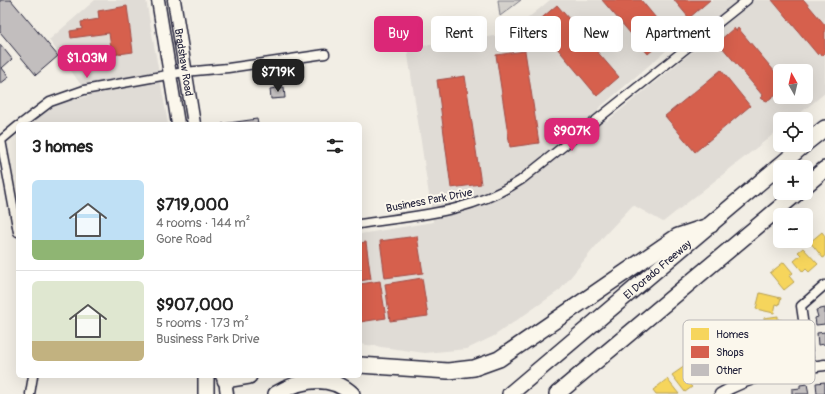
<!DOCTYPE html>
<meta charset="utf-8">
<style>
:root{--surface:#fff;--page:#f2f2f2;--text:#222;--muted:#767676;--line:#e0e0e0;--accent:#db2777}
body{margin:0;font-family:Pangolin,sans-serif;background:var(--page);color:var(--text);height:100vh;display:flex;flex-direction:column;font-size:15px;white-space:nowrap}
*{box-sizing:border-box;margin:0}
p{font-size:13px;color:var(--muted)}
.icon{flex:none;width:22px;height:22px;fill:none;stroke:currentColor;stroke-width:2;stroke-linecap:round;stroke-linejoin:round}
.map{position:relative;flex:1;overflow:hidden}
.details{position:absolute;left:16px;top:122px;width:346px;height:256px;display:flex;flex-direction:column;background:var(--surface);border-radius:6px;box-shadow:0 4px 16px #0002}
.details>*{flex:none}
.banner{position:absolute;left:374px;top:16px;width:380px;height:36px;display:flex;gap:8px}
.needle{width:26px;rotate:352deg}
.buttons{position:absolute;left:773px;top:64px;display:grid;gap:8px}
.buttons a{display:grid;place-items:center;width:40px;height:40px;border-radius:6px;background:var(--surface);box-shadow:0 4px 16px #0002;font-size:20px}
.price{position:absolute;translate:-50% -34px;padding:0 9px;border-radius:8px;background:var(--accent);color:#fff;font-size:13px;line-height:26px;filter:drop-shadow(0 1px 2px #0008)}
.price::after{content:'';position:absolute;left:50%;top:24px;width:12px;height:9px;margin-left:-6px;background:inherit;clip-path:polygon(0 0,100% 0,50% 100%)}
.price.on{background:#222;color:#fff}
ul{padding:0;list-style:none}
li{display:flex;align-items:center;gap:12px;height:100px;padding:0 16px}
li+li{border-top:1px solid var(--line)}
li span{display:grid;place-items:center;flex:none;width:112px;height:80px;border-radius:6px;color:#555}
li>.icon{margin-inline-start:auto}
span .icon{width:48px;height:48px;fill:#fffc;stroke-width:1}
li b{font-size:17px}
h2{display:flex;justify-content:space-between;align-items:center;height:48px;padding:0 16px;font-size:17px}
.pill{padding:0 14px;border-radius:6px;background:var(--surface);box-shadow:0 4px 16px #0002;font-size:14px;line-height:36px}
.pill.on{background:var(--accent);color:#fff}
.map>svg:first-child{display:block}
</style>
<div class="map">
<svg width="825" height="394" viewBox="0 0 825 394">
<rect width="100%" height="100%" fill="#f2eee5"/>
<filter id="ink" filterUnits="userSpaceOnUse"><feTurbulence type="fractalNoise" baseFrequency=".025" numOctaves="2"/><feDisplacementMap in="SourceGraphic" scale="8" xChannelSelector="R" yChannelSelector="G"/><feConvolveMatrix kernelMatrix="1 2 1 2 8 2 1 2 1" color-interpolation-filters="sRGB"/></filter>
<g filter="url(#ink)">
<!-- built -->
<path fill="#e0dcd6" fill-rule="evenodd" d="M95,0H146L168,124H28L45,110L67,101L89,96L49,40Z
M550,0H825V93L793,119H780V129L663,222L633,205L604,236L560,290L494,336L467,349L425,353L360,344V234L433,222L407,48L509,34ZM689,31L702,44L607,121L598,109ZM780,71H806V97H780Z"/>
<!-- green -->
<path fill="#d4d1cc" stroke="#7b7a84" d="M498,0H521L500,16Z"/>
<!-- homes -->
<path fill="#f6d55c" stroke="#b69f52" d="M822,232L825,236V257L823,258L810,242Z
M803,248L818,264L809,272L806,269L803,272L794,261L801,255L798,252Z
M784,262L793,273L789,276L794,282L784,290L770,273Z
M760,293L781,298L779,305L776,304L774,313L756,309Z
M778,316V320H782L784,331L759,334L758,328L765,327L764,318Z
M685,366L695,380L689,384L692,387L685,392L672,375Z
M667,379L679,394H656L653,390Z"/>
<!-- shops -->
<path fill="#d6604d" stroke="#a04d48" d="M602,0H641L670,35L648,54Z
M674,0H710L689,18Z
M772,0H804L825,25V53L822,56L820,53L818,55Z
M557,5L619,77L597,96L536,23Z
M127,6L133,52L112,55L109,33L71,38L70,31L82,29L81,22L99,19L98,11Z
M734,28L736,31L738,28L780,78V91L767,101L760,98L763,96L722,47L720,49L717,46L720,44L718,42Z
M525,51L539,143L510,147L496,55Z
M721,70L750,106L695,152L665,116Z
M465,76L481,184L451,188L437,80Z
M417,236L423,273L385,278L380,241Z
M366,242L371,279L360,281V243Z
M422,278L428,316L390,321L385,284Z
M380,281L386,318L360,322V284Z"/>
<!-- building -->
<path fill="#c2bebe" stroke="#22223b" d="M0,0H11L58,56L36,75L0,32Z
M0,44L12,59L2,68L9,77L0,84Z
M284,87L285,98L271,99L270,89Z
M257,119L258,124H222Z
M825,308V324L816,325L815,318L818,317L816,310Z
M825,332V344L818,345L817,333Z
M825,382V394H817L816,383Z
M807,384L809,394H792V389L800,388V385Z"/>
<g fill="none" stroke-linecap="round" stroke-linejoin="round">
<!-- minor casing -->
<g stroke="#22223b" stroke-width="11">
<path id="minor" d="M21,124L50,102L84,90L184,72L228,68L325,54
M1,140L18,232
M0,141L18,126
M360,224C418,215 471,213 521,180L747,0
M810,367L801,306L825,285
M30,394L33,376"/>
</g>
<!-- tertiary casing -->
<g stroke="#22223b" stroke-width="13">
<path id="tertiary" d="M720,394C753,374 788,370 825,365"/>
</g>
<!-- secondary casing -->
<g stroke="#22223b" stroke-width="15">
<g id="secondary">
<path d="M158,0L178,124"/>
<path id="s1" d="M174,0L194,124"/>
<path d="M222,376L225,380L227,394"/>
</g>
</g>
<!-- motorway casing -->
<g stroke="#22223b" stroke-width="18">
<g id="motorway">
<path d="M806,143L825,128"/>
<path d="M806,185L825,169"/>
<path d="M360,365L448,371L474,368L499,359L678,236L711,225"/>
<path d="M206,376V394"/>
<path d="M225,380L249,376"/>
<path d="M276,394C300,380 329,373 352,394"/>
<path id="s2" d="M510,394L804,145"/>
<path d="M557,394L797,193"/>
</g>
</g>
<!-- minor -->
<use href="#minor" stroke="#fbf7ec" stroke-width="8"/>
<!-- tertiary -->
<use href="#tertiary" stroke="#fbf7ec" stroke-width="10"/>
<!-- secondary -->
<use href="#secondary" stroke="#fbf7ec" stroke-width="12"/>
<!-- motorway -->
<use href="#motorway" stroke="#fbf7ec" stroke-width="15"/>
</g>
</g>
<g text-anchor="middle" stroke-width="4" stroke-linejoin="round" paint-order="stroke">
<!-- street labels -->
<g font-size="11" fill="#22223b" stroke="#fbf7ec">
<text dy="4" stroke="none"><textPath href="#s1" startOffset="63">Bradshaw Road</textPath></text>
<text transform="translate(429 200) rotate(-11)" y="4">Business Park Drive</text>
<text dy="4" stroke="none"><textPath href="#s2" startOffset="193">El Dorado Freeway</textPath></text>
</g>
</g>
<!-- legend -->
<rect x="683" y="320" width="132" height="64" rx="6" fill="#fbf7ec" stroke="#bab7b7" stroke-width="1"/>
<rect x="691" y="328" width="18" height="12" fill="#f6d55c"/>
<rect x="691" y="346" width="18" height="12" fill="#d6604d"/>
<rect x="691" y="364" width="18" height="12" fill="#c2bebe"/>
<g font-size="11" fill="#22223b">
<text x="716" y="338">Homes</text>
<text x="716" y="356">Shops</text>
<text x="716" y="374">Other</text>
</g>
</svg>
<div class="buttons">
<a><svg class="needle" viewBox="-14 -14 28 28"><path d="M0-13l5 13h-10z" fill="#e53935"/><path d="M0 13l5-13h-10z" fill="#767676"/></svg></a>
<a><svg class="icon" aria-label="locate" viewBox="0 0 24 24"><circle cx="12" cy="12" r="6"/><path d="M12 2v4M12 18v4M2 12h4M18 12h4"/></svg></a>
<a>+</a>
<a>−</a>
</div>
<b class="price" style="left:87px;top:79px">$1.03M</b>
<b class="price on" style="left:278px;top:93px">$719K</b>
<b class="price" style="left:572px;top:152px">$907K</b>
<div class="banner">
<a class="pill on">Buy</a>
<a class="pill">Rent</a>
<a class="pill">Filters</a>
<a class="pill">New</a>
<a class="pill">Apartment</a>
</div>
<section class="details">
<h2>3 homes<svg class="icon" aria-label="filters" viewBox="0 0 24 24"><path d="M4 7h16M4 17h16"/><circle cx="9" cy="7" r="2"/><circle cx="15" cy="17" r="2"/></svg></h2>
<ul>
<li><span style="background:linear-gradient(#bfe0f5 75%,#8fb573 0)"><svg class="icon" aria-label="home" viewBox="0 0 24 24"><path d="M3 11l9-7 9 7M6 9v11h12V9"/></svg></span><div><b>$719,000</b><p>4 rooms · 144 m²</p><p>Gore Road</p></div></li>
<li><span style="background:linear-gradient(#dfe7d0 75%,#c2b280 0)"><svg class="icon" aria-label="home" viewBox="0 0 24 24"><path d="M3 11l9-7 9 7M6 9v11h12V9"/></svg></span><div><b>$907,000</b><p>5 rooms · 173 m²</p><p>Business Park Drive</p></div></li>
</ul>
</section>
</div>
